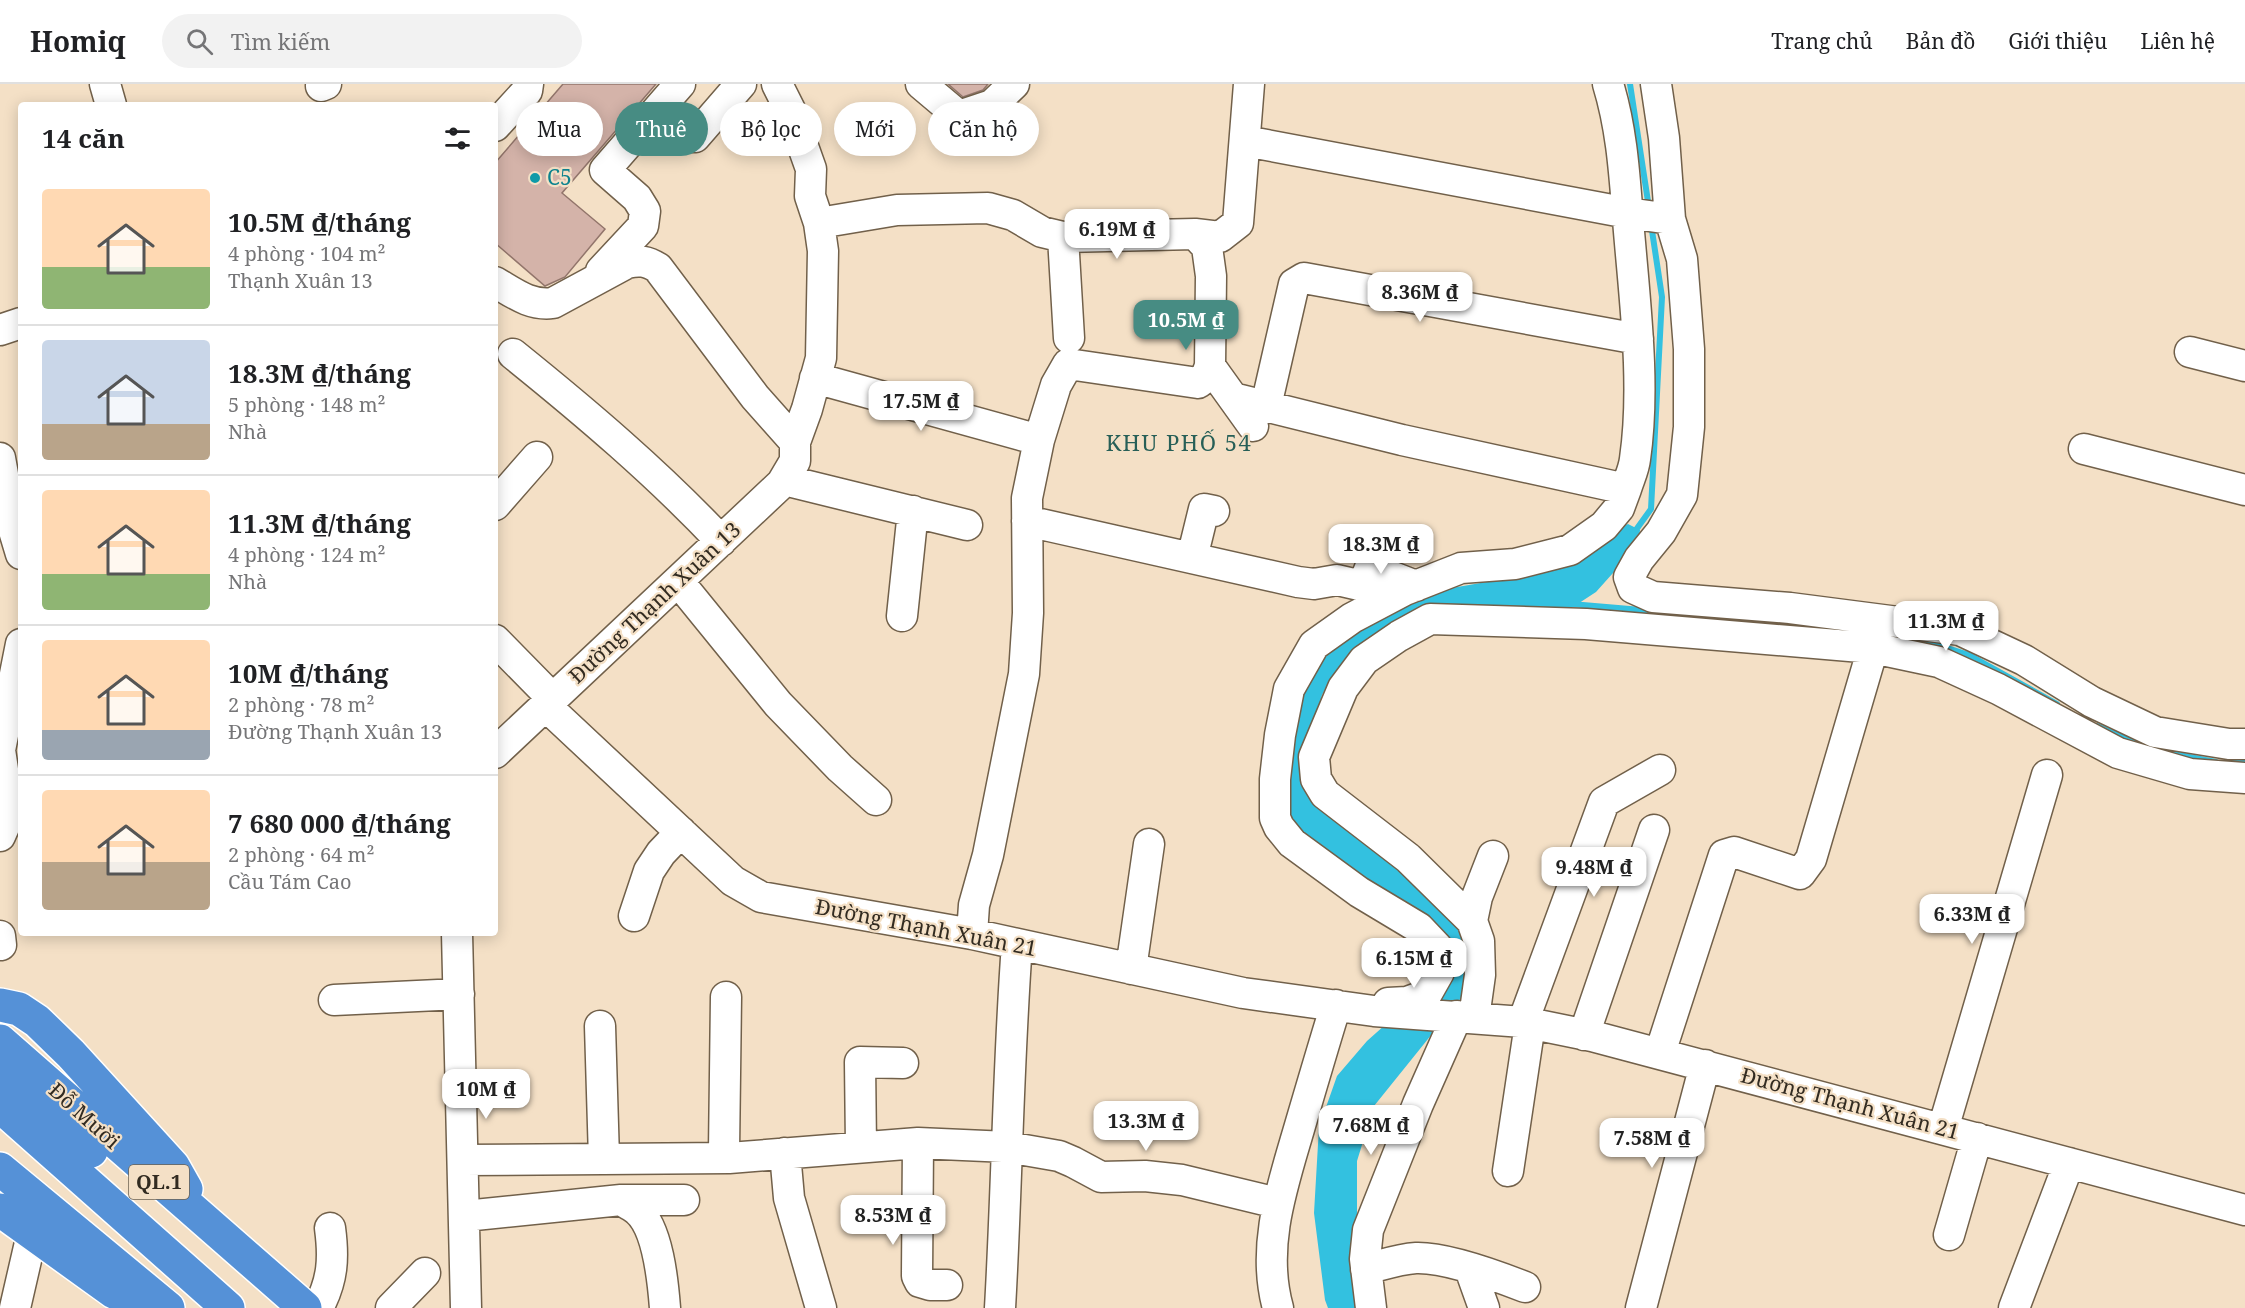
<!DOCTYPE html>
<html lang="vi">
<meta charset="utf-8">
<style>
:root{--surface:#fff;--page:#f2f2f2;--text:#202124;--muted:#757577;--line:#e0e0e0;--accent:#478c83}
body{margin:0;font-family:"Noto Serif",serif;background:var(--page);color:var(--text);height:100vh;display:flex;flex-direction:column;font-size:22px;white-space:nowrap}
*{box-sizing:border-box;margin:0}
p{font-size:20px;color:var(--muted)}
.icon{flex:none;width:33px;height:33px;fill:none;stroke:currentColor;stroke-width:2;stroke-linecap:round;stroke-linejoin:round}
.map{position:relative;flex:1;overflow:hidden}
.sheet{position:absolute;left:18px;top:18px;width:480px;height:834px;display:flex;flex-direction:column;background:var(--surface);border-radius:6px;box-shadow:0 3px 15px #0003}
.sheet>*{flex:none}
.hud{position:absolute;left:516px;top:18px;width:570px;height:54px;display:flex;gap:12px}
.price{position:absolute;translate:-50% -51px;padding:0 14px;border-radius:12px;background:#fff;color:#222;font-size:20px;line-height:39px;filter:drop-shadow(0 2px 3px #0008)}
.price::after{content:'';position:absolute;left:50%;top:36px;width:18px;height:14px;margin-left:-9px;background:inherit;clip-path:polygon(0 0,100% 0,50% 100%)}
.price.active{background:var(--accent);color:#fff}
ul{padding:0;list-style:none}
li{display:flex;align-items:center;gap:18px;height:150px;padding:0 24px}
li+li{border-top:2px solid var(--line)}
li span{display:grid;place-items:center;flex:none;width:168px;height:120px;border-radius:6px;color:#555}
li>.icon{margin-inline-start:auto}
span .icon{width:72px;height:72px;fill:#fffc;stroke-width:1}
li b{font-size:26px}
h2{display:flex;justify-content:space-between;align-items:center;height:72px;padding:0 24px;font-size:26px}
.chip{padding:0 21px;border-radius:27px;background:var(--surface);box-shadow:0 3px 15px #0003;font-size:21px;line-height:54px}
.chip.active{background:var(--accent);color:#fff}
header{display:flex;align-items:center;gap:36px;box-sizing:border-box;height:84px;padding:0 30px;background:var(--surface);border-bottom:2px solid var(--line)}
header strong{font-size:28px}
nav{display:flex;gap:33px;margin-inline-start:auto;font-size:21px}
.search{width:420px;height:54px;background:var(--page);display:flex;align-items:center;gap:15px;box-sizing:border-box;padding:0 21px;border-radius:33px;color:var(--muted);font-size:22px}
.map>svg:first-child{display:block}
</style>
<header>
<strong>Homiq</strong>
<div class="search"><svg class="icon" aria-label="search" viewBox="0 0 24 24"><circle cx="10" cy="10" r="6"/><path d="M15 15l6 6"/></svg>Tìm kiếm</div>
<nav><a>Trang chủ</a><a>Bản đồ</a><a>Giới thiệu</a><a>Liên hệ</a></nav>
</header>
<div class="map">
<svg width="2245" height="1224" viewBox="0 0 2245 1224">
<rect width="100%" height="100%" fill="#f4e0c6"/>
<!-- water -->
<path fill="#33c1e0" d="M1628,440L1640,446L1639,456L1630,470L1596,508L1573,523L1450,529L1358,569L1331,594L1322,611L1305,670L1465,842L1469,896L1461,914L1374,1022L1357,1077V1163L1369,1224H1328L1325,1216L1314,1129L1319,1043L1337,992L1367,957L1440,892L1398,817L1291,740L1287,686V656L1307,598L1328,565L1343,548L1440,506L1521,492Z"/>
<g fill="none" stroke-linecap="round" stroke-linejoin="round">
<!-- stream -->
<path stroke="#33c1e0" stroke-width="6" d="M1630,0L1649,124
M1633,450L1651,425L1662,213L1651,140
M1571,520L1653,527
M1756,536L1800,540
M1896,552L1932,559L1969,571L2057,620
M2097,642L2137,660
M2173,670L2216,678
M2232,678L2245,679"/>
</g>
<!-- building -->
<path fill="#d4b3a9" stroke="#92756b" stroke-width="1.5" d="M563,0H656L562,109L605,145L565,193L545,202L495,159V79Z
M948,0H988L983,6L963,13Z"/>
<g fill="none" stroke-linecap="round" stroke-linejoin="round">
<!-- minor casing -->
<g stroke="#71604a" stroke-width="33">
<path id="minor" d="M105,0L111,21
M921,0L959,32L992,21L1014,0
M1608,0C1624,52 1625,105 1630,159C1636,228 1645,306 1635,375C1634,385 1629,395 1626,405
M1656,0L1664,54L1670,135L1682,175L1689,265V343L1682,411L1661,448L1639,475L1629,493L1633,504L1653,513L1790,524L1960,546L2024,576L2092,618L2155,648L2229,660H2245
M321,2L326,0
M495,42L527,7L528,0
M695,53L741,0
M1245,57L1628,129L1670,135
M819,139L897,126L988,124L1013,131L1042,148L1063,153L1195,150L1220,153L1238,139L1249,0
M1195,150L1207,163L1211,192L1210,282L1253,342
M1063,153L1069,254
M601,187L643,142L645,127L637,114L605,86L680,0
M495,198C514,209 530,222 553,219L627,179C640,176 647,177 658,184L755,313L795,358
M0,246L21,239
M2190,268L2245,282
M513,270C585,328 657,389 721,457
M815,294L1039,356
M1233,314L1402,356L1626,405L1619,424L1604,442L1570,466L1515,480L1461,484L1405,506L1352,534L1314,561L1289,605L1280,651L1275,695V734L1279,743L1292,759L1359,808L1419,844L1437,863L1439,888L1426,911L1407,918L1388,919
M1266,322L1294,200L1304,194L1638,255
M2084,365L2245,406
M0,374L12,440L21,470
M784,396L967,441
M495,421L537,373
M1027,437L1298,498L1314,500L1337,496L1363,502L1370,484L1416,502
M1192,474L1204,425L1214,427
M678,497L778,620L840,684L876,716
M902,532L913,427
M495,556L553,615
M546,622L733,797L761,813L972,850L1243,909L1374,927L1523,938L1592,952L2245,1126
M495,669L782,399L795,377V358L807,325L821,274L823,167L819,139L810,112L811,85L790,26L777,0
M0,752L4,743L7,712L0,666L21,560
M634,832L649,787L661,769L681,748
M1472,837L1408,774L1325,710L1316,695L1314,673L1343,604L1364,576L1399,552L1430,535L1586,540L1873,564L1939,578L1998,605L2118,669L2190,690L2245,694
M457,849L466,1224
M972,850L974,821L988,771L1024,590L1028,529L1027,414L1039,356L1056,301L1068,280L1198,299L1206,293L1210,282
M0,852L1,861
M1131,885L1149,760
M726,913L724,1067L729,1074L918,1059L1008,1063L1059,1072L1073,1078L1101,1093L1145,1092L1182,1096L1277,1119
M334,916L459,910
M1474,934L1480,891L1479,857L1472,837L1477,813L1493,772
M1523,938L1604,718L1660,686
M600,942L604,1075
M1584,951L1654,746
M1660,969L1724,771L1734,768L1800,790L1811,775L1873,564
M1943,1045L2047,691
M918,1059L917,1192L920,1198L930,1201H947
M861,1063L860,978L903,979
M785,1069L789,1114L821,1224
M463,1076L729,1074
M1508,1087L1530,940
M621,1116C626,1119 632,1122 637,1126C658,1144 663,1198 665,1224
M465,1132L621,1116H684
M1949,1151L1977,1054
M1366,1185C1382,1181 1399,1175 1416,1174C1446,1173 1497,1192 1525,1203
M1470,1185L1484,1224
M15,1224L32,1150
M318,1224C333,1196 334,1174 330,1144
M391,1224L425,1189
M1000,1224C1007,1103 1008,981 1017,860
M1278,1224C1261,1163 1282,1103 1299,1045C1311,1004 1323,963 1336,921
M1371,1224L1365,1175L1368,1146L1418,1020L1457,932
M1641,1224L1705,981
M2014,1224L2069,1079"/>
</g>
<!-- highway casing -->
<g stroke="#fff" stroke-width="36">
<path id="highway" d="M0,921L19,925L37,937L71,970L173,1082L186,1105
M0,957L305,1224
M0,988L91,1067
M0,1022L228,1224
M0,1085L168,1224
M0,1126L114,1208L145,1223"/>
</g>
<!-- minor -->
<use href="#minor" stroke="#fff" stroke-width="30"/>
<!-- highway -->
<use href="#highway" stroke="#5591d7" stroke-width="33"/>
</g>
<!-- markers -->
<circle fill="#0f9aa8" stroke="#f4e0c6" stroke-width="2" cx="535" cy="94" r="6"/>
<g text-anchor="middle" stroke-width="4.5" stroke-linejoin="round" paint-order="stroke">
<!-- shield labels -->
<rect fill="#f4e0c6" stroke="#6c6152" stroke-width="1.5" x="129" y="1081" width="60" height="34" rx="4.5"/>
<g font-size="20" font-weight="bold" fill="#322b21">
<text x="159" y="1105">QL.1</text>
</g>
<!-- culture labels -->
<g font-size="21" fill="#0d838f" stroke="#f4e0c6" text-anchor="start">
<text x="547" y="101">C5</text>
</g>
<!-- street labels -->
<g font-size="21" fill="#322b21" stroke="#f4e0c6">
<text transform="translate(655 519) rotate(-43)" y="7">Đường Thạnh Xuân 13</text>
<text transform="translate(926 844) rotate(11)" y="7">Đường Thạnh Xuân 21</text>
<text transform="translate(1850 1020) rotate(15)" y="7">Đường Thạnh Xuân 21</text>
<text transform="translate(84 1032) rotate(42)" y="7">Đỗ Mười</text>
</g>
<!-- neighbourhood labels -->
<g font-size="22" letter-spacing="1.5" fill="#275f57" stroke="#f4e0c6">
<text x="1179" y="367">KHU PHỐ 54</text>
</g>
</g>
</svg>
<b class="price" style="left:1117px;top:176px">6.19M ₫</b>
<b class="price" style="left:1420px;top:239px">8.36M ₫</b>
<b class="price active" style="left:1186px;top:267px">10.5M ₫</b>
<b class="price" style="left:921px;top:348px">17.5M ₫</b>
<b class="price" style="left:1381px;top:491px">18.3M ₫</b>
<b class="price" style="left:1946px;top:568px">11.3M ₫</b>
<b class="price" style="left:1594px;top:814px">9.48M ₫</b>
<b class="price" style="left:1972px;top:861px">6.33M ₫</b>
<b class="price" style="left:1414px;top:905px">6.15M ₫</b>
<b class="price" style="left:486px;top:1036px">10M ₫</b>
<b class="price" style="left:1146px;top:1068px">13.3M ₫</b>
<b class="price" style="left:1371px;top:1072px">7.68M ₫</b>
<b class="price" style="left:1652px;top:1085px">7.58M ₫</b>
<b class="price" style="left:893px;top:1162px">8.53M ₫</b>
<div class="hud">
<a class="chip">Mua</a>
<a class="chip active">Thuê</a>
<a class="chip">Bộ lọc</a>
<a class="chip">Mới</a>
<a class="chip">Căn hộ</a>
</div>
<section class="sheet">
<h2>14 căn<svg class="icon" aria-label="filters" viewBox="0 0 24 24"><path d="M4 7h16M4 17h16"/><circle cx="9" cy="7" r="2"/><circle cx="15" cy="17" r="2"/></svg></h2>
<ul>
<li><span style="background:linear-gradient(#ffd9b3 65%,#8fb573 0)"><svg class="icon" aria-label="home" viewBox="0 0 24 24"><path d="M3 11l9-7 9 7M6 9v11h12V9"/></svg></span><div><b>10.5M ₫/tháng</b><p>4 phòng · 104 m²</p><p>Thạnh Xuân 13</p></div></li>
<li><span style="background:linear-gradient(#c9d6e8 70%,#b9a48a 0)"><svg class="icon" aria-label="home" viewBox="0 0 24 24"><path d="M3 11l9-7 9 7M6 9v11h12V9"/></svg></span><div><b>18.3M ₫/tháng</b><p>5 phòng · 148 m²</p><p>Nhà</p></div></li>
<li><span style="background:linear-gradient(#ffd9b3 70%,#8fb573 0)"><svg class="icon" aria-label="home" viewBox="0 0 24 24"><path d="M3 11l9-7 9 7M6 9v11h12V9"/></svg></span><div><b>11.3M ₫/tháng</b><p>4 phòng · 124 m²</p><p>Nhà</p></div></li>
<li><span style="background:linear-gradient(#ffd9b3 75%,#9aa5b1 0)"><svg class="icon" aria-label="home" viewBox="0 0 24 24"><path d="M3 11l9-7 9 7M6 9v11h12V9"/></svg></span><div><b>10M ₫/tháng</b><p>2 phòng · 78 m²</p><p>Đường Thạnh Xuân 13</p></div></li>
<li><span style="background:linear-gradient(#ffd9b3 60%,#b9a48a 0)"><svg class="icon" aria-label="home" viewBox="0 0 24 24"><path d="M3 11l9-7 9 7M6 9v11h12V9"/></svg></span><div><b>7 680 000 ₫/tháng</b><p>2 phòng · 64 m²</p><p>Cầu Tám Cao</p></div></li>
</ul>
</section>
</div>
